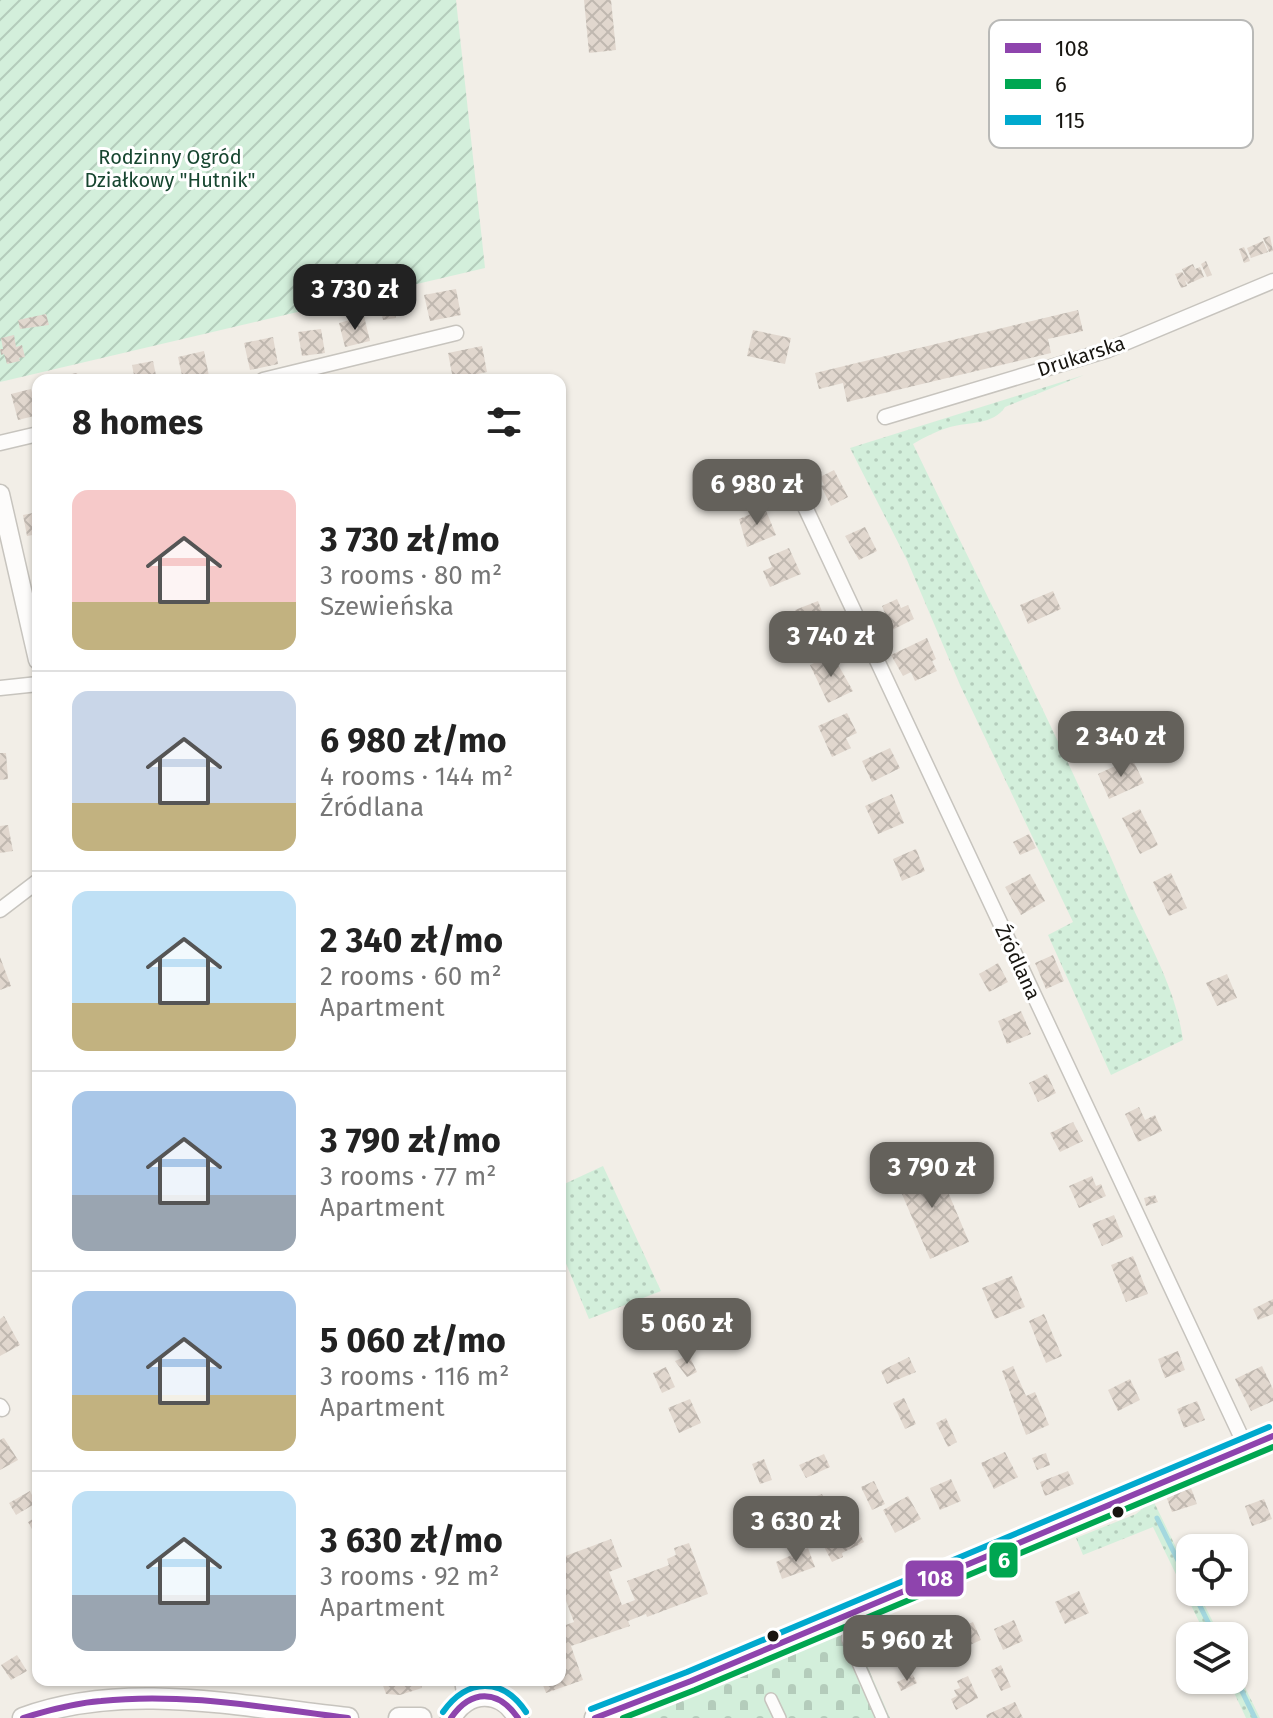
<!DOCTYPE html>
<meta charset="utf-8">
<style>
:root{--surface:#fff;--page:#f2f2f2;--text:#222;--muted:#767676;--line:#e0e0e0;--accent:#64615b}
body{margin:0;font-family:"Fira Sans",sans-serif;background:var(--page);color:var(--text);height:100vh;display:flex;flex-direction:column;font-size:30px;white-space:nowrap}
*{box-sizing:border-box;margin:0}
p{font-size:26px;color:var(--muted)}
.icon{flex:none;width:44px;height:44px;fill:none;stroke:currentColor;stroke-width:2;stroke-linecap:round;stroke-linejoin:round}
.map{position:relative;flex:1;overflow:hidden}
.side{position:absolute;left:32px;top:374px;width:534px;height:1312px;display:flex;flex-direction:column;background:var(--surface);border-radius:16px;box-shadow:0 2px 6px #0004}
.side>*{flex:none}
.controls{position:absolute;left:1176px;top:1534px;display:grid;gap:16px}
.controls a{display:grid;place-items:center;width:72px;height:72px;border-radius:16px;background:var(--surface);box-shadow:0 2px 6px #0004;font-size:40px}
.price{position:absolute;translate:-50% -68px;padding:0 18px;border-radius:16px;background:var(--accent);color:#fff;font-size:26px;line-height:52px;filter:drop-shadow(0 2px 4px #0008)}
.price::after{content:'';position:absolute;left:50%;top:48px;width:24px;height:18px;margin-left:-12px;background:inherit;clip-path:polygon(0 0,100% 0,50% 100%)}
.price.selected{background:#222;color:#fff}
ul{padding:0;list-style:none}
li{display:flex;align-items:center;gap:24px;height:200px;padding:0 40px}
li+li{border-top:2px solid var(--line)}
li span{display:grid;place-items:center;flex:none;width:224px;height:160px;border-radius:16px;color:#555}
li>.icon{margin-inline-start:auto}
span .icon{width:96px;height:96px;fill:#fffc;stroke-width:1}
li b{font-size:34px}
h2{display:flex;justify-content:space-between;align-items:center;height:96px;padding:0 40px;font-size:34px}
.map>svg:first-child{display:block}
</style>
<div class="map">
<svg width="1273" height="1718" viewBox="0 0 1273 1718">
<defs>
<pattern id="grass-dots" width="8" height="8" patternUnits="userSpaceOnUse" patternTransform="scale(2)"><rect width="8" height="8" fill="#d3efdb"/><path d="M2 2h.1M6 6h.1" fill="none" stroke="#b4ccbb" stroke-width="1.8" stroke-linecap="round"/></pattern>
<pattern id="cemetery-stones" width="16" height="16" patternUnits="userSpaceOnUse" patternTransform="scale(2)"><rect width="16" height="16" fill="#d3efdb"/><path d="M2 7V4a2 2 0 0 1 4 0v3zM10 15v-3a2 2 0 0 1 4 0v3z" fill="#b4ccbb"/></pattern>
<pattern id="garden-furrows" width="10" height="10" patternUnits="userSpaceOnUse" patternTransform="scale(2)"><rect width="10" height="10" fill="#d3efdb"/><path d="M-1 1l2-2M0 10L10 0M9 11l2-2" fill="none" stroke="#b4ccbb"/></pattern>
<pattern id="building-cross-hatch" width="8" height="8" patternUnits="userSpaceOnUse" patternTransform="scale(2)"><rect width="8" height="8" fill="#e1d7ce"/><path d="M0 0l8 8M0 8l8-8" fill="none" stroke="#c0b8b0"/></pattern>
</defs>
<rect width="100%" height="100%" fill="#f2eee7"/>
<!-- grass -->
<path fill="url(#grass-dots)" d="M1084,375L1005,407C994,425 968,422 950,427C937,431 924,437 913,444C984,592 1060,737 1124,888C1146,939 1175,985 1183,1040L1111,1075L1048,935L1073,922L960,685L907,560L850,448Z
M603,1166L661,1291L589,1319L560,1249V1186Z
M1153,1500L1190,1576V1592H1198L1220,1636H1206L1153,1527L1083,1555L1076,1538L1136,1514Z
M1234,1665L1260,1718H1246L1228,1680H1234Z"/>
<!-- cemetery -->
<path fill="url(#cemetery-stones)" d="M852,1631L890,1718H642L843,1632Z"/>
<!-- garden -->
<path fill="url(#garden-furrows)" d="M0,0H456L485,268L0,382Z"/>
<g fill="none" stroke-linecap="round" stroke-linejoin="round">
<!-- stream -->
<path stroke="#a4d8df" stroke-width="5" d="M1157,1518L1190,1585
M1193,1592L1215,1636
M1234,1675L1255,1718"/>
</g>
<!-- building -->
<path fill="url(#building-cross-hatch)" d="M584,0H611L616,50L589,53Z
M1270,236L1273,251L1269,252L1263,238Z
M1263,241L1268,252L1251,258L1247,248Z
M1244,247L1250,261L1244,263L1239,249Z
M1206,261L1212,275L1207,277L1201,264Z
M1193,264L1195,269L1200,267L1204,277L1188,284L1185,280L1187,286L1181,288L1175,274L1182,272L1186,277L1182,269Z
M456,289L461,315L430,321L424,295Z
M391,296L396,318L383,320L382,314L385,313L382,298Z
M1078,310L1083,331L1048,339L1051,353L847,402L843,383L819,389L815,373Z
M46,314L49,325L20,329L18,320Z
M364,316L370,341L345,347L339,323Z
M321,329L325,353L302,356L298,332Z
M753,330L791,338L785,364L747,356Z
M14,335L16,347L22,345L25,357L19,358L20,361L7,364L4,354L1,355L0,349H3L1,338Z
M273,337L278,364L250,370L244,343Z
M482,346L487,372L453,379L448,353Z
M204,351L209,376L183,380L178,357Z
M153,361L157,380H135L132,365Z
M77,373L79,380H61L60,376Z
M31,389L38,415L18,420L11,394Z
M834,470L848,497L831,506L821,486L824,485L820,477Z
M765,508L776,535L747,547L739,519Z
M38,512V534L27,536L23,515Z
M865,527L877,551L859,560L845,536Z
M789,548L801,574L770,587L763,571L772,567L768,557Z
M1053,591L1061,609L1028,624L1020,605Z
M897,599L901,608L908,605L914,619L888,632L881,618L886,616L882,606Z
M818,601L831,635L802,646L794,625L800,622L795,610Z
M927,638L936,659L932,661L937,671L915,681L911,672L903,676L891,655Z
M832,654L853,691L828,703L810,665Z
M847,713L857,733L846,738L851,748L832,757L818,726Z
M890,748L900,768L872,782L862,761Z
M0,753H6L8,779L0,780Z
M1132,758L1144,783L1109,799L1098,774Z
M892,794L904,823L878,834L865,806Z
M1140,809L1158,845L1140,854L1122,818Z
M8,825L13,851L0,853V826Z
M1029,834L1036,848L1020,855L1013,842Z
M916,849L925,871L902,881L893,859Z
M1171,873L1187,908L1169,916L1153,882Z
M1030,874L1045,901L1021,915L1005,887Z
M1053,955L1064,981L1046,989L1035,963Z
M0,957L11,986L0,990Z
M998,963L1008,982L989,992L979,974Z
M1227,974L1237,998L1217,1006L1206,983Z
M1021,1011L1031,1034L1007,1044L998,1021Z
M1047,1074L1056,1093L1038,1102L1029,1083Z
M1139,1107L1145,1120L1155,1115L1162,1131L1138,1142L1125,1114Z
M1073,1122L1083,1141L1060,1152L1050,1133Z
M935,1161L969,1242L930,1259L895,1178Z
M1092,1176L1096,1186L1101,1184L1106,1196L1079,1208L1069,1186Z
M1155,1195L1158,1202L1146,1206L1144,1198Z
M1114,1215L1123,1237L1102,1246L1092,1224Z
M1133,1256L1148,1294L1126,1302L1111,1265Z
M1012,1276L1025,1307L995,1319L982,1288Z
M1273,1299V1314L1258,1320L1253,1309Z
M1044,1314L1062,1356L1046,1363L1029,1321Z
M4,1316L20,1345L0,1356V1319Z
M1178,1351L1185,1370L1165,1378L1158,1359Z
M689,1355L697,1372L687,1377L675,1361Z
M909,1357L916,1372L887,1384L881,1371Z
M1013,1366L1026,1396L1035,1392L1049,1425L1026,1435L1002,1371Z
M1262,1366L1273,1389V1401L1251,1411L1235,1379Z
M666,1367L675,1387L662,1393L653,1373Z
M1130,1379L1140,1400L1118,1411L1108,1390Z
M904,1398L916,1424L905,1429L893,1403Z
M690,1399L701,1423L679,1433L668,1408Z
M1197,1401L1205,1420L1184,1428L1177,1409Z
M946,1418L957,1442L948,1447L936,1423Z
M4,1438L18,1460L0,1470V1440Z
M1005,1452L1018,1477L994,1489L981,1463Z
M1046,1453L1050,1465L1037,1470L1032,1458Z
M824,1454L830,1467L806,1478L799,1465Z
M764,1459L772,1480L760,1484L752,1464Z
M1068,1471L1074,1484L1045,1496L1040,1482Z
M951,1479L961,1501L940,1510L930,1488Z
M874,1481L885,1504L872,1510L861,1487Z
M1191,1488L1197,1504L1172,1512L1166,1496Z
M30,1491L36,1503L16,1515L9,1503Z
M822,1494L833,1523L823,1527L811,1498Z
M908,1496L921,1519L895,1533L883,1510Z
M1264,1499L1272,1519L1252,1526L1245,1506Z
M38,1516V1540L28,1522Z
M854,1522L864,1542L842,1553L843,1557L832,1562L818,1535L832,1528L834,1532Z
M611,1539L622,1567L609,1572L622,1605L635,1600L627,1581L669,1565L667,1559L676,1555L674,1548L689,1543L708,1594L647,1617L646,1614L628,1621L630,1626L571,1646L583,1680L546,1693L541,1680H560V1619L563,1626L574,1622L560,1585V1558Z
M808,1548L815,1567L782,1579L776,1562Z
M1079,1591L1089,1613L1065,1624L1055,1602Z
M1014,1620L1023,1641L1003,1650L994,1629Z
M973,1622L981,1640L961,1649L953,1631Z
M945,1634L956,1657L934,1667L923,1644Z
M17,1655L27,1671L11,1680L1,1665Z
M1001,1665L1011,1687L1001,1691L991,1670Z
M913,1675L917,1683L901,1691L897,1682Z
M968,1676L978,1698L956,1710L951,1699L957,1696L954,1690L960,1688L957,1681Z
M206,1680H241L242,1684L206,1685Z
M381,1680H420L422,1688L400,1695L386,1694Z
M1015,1702L1023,1718H987L986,1715Z"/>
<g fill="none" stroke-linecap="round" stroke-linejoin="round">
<!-- pedestrian casing -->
<g stroke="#c7c4be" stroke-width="14">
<path id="pedestrian" d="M855,1626L848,1631V1640L882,1718
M771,1699L780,1718"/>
</g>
<!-- minor casing -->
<g stroke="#c7c4be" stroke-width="17">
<path id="minor" d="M263,380L456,333
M885,417L1108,350L1273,281
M0,443L38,434
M791,477L1246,1447
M0,688L38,684
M0,910L38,881
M0,1406L2,1409"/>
</g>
<!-- tertiary casing -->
<g stroke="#c7c4be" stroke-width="21">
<path id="tertiary" d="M0,494L38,660
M482,1680L490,1695
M463,1702L466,1693L464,1680"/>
</g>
<!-- secondary casing -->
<g stroke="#c7c4be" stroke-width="23">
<path id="secondary" d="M23,1718C125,1680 243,1707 348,1718
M399,1718H421
M451,1718C466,1689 503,1688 518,1718
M595,1718L691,1681L1273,1436"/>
</g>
<!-- pedestrian -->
<use href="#pedestrian" stroke="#fdfcfb" stroke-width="11"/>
<!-- minor -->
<use href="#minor" stroke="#fdfcfb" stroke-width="14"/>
<!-- tertiary -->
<use href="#tertiary" stroke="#fdfcfb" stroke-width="18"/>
<!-- secondary -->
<use href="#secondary" stroke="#fdfcfb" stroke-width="20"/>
<!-- bus-1 casing -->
<g stroke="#fff" stroke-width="12">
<path id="bus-1" d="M23,1718C49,1710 74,1703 101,1701C183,1692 267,1708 348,1718
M451,1718C471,1689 498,1689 518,1718
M595,1718L691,1681L1273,1436"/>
</g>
<!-- bus-2 casing -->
<g stroke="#fff" stroke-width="12">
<path id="bus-2" d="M623,1718L695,1690L1273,1447"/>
</g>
<!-- bus-3 casing -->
<g stroke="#fff" stroke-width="12">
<path id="bus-3" d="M591,1709L687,1672L1269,1427
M443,1712C467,1678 503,1677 526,1712"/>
</g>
<!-- bus-1 -->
<use href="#bus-1" stroke="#8e44ad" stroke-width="6"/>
<!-- bus-2 -->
<use href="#bus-2" stroke="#00a651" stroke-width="6"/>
<!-- bus-3 -->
<use href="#bus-3" stroke="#00a9ce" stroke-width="6"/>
</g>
<!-- markers -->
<g fill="#171510" stroke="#fff" stroke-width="3">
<circle cx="1118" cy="1512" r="7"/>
<circle cx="773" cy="1636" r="7"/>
</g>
<g text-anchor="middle" stroke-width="6" stroke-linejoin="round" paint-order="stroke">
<!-- park labels -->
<g font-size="20" fill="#174630" stroke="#fff">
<text x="170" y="164">Rodzinny Ogród<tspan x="170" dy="23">Działkowy "Hutnik"</tspan></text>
</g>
<!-- street labels -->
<g font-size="20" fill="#171510" stroke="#fff">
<text transform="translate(1081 356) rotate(-18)" y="7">Drukarska</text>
<text transform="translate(1018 962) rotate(65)" y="7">Źródlana</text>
</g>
</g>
<!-- legend -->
<rect x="989" y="20" width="264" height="128" rx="12" fill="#fff" stroke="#b9b9b7" stroke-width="2"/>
<rect x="1005" y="43" width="36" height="10" fill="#8e44ad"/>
<rect x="1005" y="79" width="36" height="10" fill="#00a651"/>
<rect x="1005" y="115" width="36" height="10" fill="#00a9ce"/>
<g font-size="22" fill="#171510">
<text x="1055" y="56">108</text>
<text x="1055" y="92">6</text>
<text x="1055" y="128">115</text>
</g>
<g stroke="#fff" stroke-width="3">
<rect x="988" y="1541" width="31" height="38" rx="8" fill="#00a651"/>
<rect x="904" y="1559" width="61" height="39" rx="8" fill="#8e44ad"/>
</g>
<g font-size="22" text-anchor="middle" font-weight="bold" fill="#fff">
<text x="1004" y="1568">6</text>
<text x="935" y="1586">108</text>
</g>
</svg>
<div class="controls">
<a><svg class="icon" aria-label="locate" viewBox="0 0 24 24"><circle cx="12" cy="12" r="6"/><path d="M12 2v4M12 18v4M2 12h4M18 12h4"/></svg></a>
<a><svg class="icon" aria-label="layers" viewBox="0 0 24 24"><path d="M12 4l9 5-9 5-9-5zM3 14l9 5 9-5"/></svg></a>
</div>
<b class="price selected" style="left:355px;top:332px">3 730 zł</b>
<b class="price" style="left:757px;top:527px">6 980 zł</b>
<b class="price" style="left:831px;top:679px">3 740 zł</b>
<b class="price" style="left:1121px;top:779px">2 340 zł</b>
<b class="price" style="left:932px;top:1210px">3 790 zł</b>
<b class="price" style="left:687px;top:1366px">5 060 zł</b>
<b class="price" style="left:796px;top:1564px">3 630 zł</b>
<b class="price" style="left:907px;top:1683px">5 960 zł</b>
<section class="side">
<h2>8 homes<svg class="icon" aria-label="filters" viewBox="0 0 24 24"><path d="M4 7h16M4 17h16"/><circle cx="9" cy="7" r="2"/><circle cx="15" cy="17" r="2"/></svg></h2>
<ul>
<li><span style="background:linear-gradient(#f6c9c9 70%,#c2b280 0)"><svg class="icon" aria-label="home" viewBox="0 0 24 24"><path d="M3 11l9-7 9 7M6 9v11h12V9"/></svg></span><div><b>3 730 zł/mo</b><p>3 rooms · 80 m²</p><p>Szewieńska</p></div></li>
<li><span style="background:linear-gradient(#c9d6e8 70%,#c2b280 0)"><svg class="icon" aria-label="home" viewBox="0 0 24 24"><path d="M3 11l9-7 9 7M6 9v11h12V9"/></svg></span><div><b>6 980 zł/mo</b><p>4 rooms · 144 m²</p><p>Źródlana</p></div></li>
<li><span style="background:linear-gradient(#bfe0f5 70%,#c2b280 0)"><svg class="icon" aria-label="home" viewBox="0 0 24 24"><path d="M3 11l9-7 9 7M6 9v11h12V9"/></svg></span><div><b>2 340 zł/mo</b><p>2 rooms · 60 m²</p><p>Apartment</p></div></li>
<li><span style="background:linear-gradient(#a9c7e8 65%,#9aa5b1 0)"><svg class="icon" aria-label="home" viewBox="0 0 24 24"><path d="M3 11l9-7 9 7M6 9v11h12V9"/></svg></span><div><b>3 790 zł/mo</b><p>3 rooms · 77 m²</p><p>Apartment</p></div></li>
<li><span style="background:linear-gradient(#a9c7e8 65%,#c2b280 0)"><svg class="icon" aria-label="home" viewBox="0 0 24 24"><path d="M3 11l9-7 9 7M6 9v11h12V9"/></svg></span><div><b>5 060 zł/mo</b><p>3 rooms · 116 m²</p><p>Apartment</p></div></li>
<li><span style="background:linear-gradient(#bfe0f5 65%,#9aa5b1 0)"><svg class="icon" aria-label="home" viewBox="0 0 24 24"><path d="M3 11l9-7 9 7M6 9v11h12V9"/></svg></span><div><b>3 630 zł/mo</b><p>3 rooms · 92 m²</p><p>Apartment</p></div></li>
</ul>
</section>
</div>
